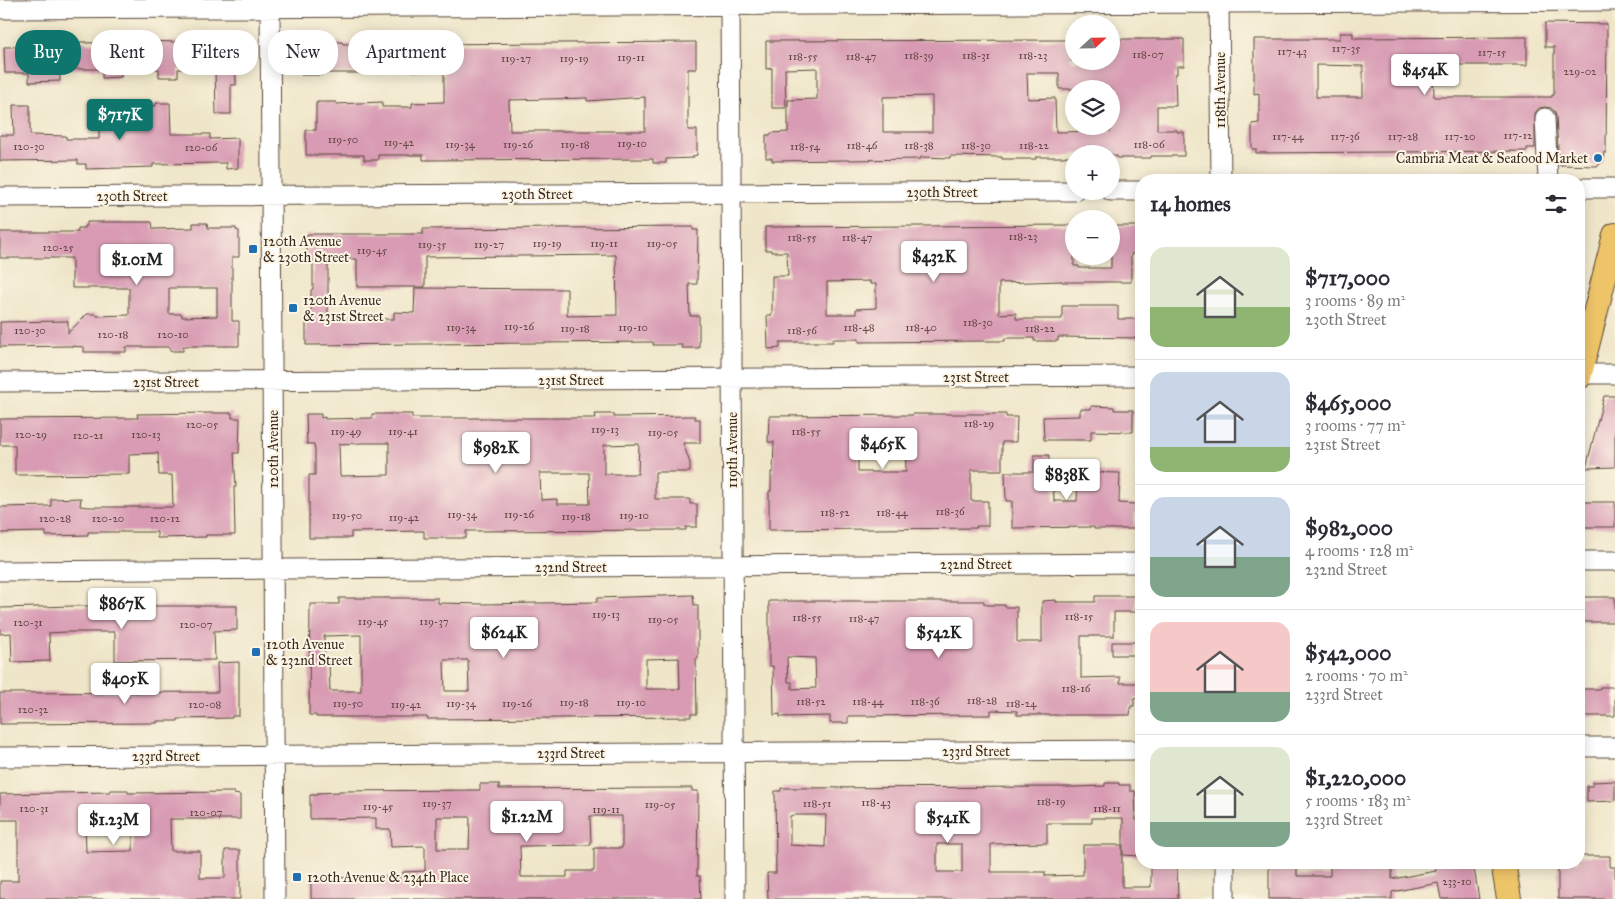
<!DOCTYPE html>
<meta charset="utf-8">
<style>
:root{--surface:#fff;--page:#f7f7f7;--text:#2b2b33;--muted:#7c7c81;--line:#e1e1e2;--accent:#0f766e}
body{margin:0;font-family:"IM FELL Great Primer",serif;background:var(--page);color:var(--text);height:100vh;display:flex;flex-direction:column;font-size:19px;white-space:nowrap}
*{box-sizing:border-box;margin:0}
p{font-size:16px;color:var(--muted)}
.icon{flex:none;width:28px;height:28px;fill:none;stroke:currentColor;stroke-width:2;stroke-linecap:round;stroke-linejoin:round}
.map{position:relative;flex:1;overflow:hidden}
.panel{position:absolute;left:1135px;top:174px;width:450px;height:695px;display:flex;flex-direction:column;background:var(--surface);border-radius:20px;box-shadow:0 2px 12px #0003}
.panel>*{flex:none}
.guide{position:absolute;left:15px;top:30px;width:475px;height:45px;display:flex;gap:10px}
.needle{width:32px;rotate:68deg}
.fabs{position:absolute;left:1065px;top:15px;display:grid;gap:10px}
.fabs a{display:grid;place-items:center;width:55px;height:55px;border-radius:50%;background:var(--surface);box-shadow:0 2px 12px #0003;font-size:25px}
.price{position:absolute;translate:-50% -42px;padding:0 11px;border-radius:5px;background:#fff;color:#222;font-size:16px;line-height:32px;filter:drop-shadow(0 1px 2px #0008)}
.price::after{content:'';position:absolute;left:50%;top:30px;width:15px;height:11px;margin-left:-8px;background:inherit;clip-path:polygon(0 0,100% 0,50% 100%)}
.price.active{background:var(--accent);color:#fff}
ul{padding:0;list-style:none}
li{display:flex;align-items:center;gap:15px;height:125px;padding:0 15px}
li+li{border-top:1px solid var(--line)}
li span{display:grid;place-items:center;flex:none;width:140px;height:100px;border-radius:15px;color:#555}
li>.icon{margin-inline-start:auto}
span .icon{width:60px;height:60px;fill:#fffc;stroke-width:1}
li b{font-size:21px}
h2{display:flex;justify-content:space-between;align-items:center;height:60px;padding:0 15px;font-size:21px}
.tag{padding:0 18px;border-radius:20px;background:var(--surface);box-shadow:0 2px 12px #0003;font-size:18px;line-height:45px}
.tag.active{background:var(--accent);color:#fff}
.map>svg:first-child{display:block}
</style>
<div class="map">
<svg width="1615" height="899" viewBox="0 0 1615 899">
<rect width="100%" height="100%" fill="#fcf5e5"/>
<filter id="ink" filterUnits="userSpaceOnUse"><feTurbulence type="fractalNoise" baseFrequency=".02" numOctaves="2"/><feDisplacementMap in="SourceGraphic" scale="10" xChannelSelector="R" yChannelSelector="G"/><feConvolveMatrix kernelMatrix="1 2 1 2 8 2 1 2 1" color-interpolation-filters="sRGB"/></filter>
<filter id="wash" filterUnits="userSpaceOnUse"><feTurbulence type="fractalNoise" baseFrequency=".0096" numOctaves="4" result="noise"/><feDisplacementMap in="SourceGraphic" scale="20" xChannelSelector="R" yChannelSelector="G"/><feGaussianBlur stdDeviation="1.12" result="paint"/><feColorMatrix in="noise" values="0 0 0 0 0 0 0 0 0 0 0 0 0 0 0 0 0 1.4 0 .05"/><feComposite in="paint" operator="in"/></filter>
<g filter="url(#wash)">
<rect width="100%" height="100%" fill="#efe6c9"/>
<g id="blocks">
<!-- building -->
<path fill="#d89bb3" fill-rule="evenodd" d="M1545,23L1607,24L1606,153L1604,152L1603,161L1598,166L1559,165L1556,117L1555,112L1551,108L1545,107L1539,108L1535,113V148H1527V151L1256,153V149H1252V124L1259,123V93L1254,94V39H1340V33H1353V38L1527,37V65H1433L1434,97H1552V95H1554V47H1545ZM1316,65L1363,66V97H1316Z
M1111,39H1184V66H1177V74H1175L1176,106H1157V130H1177V132H1184V156H1151V158H1117V156H1112V154H1071L1072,156H1065V157H1036V159H1002V157L950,156V158L921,157V159L772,161V158H766V135H771V133L788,132V100L817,99V68L785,69L786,108H772V68L766,69V41L1065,40L1066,43H1071V61H1111ZM1027,73H1059V89H1111V131L1056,132L1055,98L1028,99ZM932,96V132H883V97Z
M144,41L177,42V49L230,47V50H235L236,85H231V114H216L215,69H178V77H159V69H121V77L102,78V69H60V81L29,82V73H5L4,47L73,46V42H86V43Z
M328,42H342L343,44H397V46L421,45V44L696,42V69H688V130H697V155L693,156V158L666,159V163H653V159L423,160V155H378V160H364V155H306V130H316V103H318L317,102H336V104L382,102V107H412V103L444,102V71H412V68H382V73H322V75H301V47H309V44H328ZM645,97V131H510L509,100L587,98V101Z
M156,103H170L171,134H210V139L238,138V168L226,169V163H220L153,164V167L86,169V164H78V160L0,161V135H14L13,105H30V135L66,136V139H99V104L156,106Z
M87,222H152L153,229L193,228V223H207L208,228H236V230L239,231V257H232V321H239V346H183V351H170V347H126V352H84V347L70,346L0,347V322L68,321V333L87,314H95L97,316L129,315V288H72V258H0V232H78V228H84V226H87ZM169,288H217V316L182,317V314H169Z
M1074,225V266H1079V268H1111V226H1141V254H1131V282H1062V281L999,283V314L1016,313V319H1062V306H1118V319H1141V338L1058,337V341H1034V338H1005V341H988L859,342V339H833V342H780V348L768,349L767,315H772V276H788L787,252H771V250H765V227ZM870,281V284H876V308L856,309V314H827V282Z
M693,227V230H698L697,284H689L690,316H699V348H682V345H653V342L306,345V320H311V290L313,289V259H307V234H423V229ZM616,255L617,315L567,316V289L415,288L414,313L394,312V319H328V259H357V287H425V257Z
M1604,396H1615V467L1586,468Z
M1091,406L1114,407V410H1133V432L1091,431V440H1044L1043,417L1080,416V409H1091Z
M211,413H232V418H240L239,453H234L236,487H234L235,535H206V537L157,538V532H88V535L46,536V532L0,533V507L51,506V499L81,498L80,506L89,507H173L172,475H159L158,453L129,454V474L15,475V445H0V419L138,418L137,414Z
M306,414H321V418L325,417V419L372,418V414H412V418H596L595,414H614V417L695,416V419H700V443H683L690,463V472H655V499H690V504H697V527H686V530L466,531V538H424V531L351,532V538H309V475H315V450L314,444H307ZM361,443H389V475L340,476L339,444ZM639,444L638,474H604V445ZM540,473H589L590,504H557V499L541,500Z
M913,414H1006V417H1017L1016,442H1002V470H971V501H988V526H976L977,528L769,530V491H771V472H773L774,442H768L769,416L913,415ZM884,441L905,442L906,472H858V442Z
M1034,455H1049V476H1053L1054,501H1077L1078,472L1120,473L1119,503L1135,504L1134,529H1094V527L1012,528V501H1006L1005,472H1034Z
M1579,502H1615V527H1579Z
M693,595L694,605H698V659H696L697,714H691V717L427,719V717H316V715H309L310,604H339V598H438V603L483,604L597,602V598ZM361,635V691H330L329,663L325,662L324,636ZM679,658L680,689H646V659ZM444,660H468L469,691H445Z
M1095,596H1136V612H1114V636H1081V678L1120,677V683H1139V699L1134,698V706H1131L1130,715H1017V711L991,710V715L848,716V723H830V716L780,717V714L774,715L773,666H769V601H984V604L988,605H1005V607H1017V642H1042V601L1056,600V602H1095ZM787,657L815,658L816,688L792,689V682H788Z
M1579,597H1615V622H1579Z
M74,606H237V630L214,631L215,660L115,661V632H65L49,633L50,661L12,662L11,633L0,634V608Z
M1112,642H1136V655H1112Z
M239,662V716H232V718L178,719V721H157V723L0,724V693L218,692L217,663Z
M1600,687H1615V716H1579V689H1600Z
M1615,781V801L1587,802V786H1593V782Z
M1105,783H1119V785H1130V791H1135L1136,820H1139L1140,856L1123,855V818H1092V823H1047V843L991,844V872H1045V876L1083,875V845H1122V887H1151V862H1174V866H1177L1178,899H768L767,873H776L775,791H781V788L1074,787L1105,786ZM794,815H826L825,847L790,845V816ZM937,844H962V872H937Z
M480,784H499V789L669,788H692V791H698L697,876H700L701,899H311V878L403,877V872L425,871V847L423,846L391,847L390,829H376V818L310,819V795H317V793L339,792V791L480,790ZM590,816H622V848H594V871H567V877H521L520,846L591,845ZM437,817H470L469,849H437Z
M110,790H128V793L234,792V794L240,795V819H170L171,851H200V878H225V850H240V899H0V881H18V820H0V794L110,792ZM110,819V827H133V851L86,852L85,820Z
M1579,856H1610V867H1615V899H1558V862H1579Z
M1269,862H1297V876H1330V866H1392V879L1436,871L1434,862H1473L1479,899H1441L1438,883L1392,892V899H1269Z"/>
</g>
</g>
<g filter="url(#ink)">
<use href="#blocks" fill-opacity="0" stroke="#564638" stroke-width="1"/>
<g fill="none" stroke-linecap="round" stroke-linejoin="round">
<!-- minor casing -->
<g stroke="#564638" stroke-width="21">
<path id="minor" d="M270,0L275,899
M730,0L735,899
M1219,0L1221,180
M0,9L1615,1
M1545,118L1548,180
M1579,188H1615
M1111,191H1141
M0,197L1074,191
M1579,374H1615
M0,382L1141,376
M1579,561H1615
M0,571L1141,563
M1579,747H1615
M0,757L1141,750
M1225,862V899"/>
</g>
<!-- major casing -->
<g stroke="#564638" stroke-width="26">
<path id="major" d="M1579,377L1615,235
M1503,862L1509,899"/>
</g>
<!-- minor -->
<use href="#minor" stroke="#fff" stroke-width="19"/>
<!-- major -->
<use href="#major" stroke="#eec469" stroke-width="24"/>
</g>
</g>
<!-- markers -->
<g fill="#1f6fb2" stroke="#fcf5e5" stroke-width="2">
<circle cx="1598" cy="158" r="5"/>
<rect x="248" y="244" width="10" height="10" rx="2.5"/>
<rect x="288" y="303" width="10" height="10" rx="2.5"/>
<rect x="251" y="647" width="10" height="10" rx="2.5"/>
<rect x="292" y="872" width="10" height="10" rx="2.5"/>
</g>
<g text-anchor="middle" stroke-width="4" stroke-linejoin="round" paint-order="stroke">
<!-- number labels -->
<g font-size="11" fill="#624643">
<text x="1346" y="52">117-35</text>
<text x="1292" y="55">117-43</text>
<text x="1492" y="56">117-15</text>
<text x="1148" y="58">118-07</text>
<text x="919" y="59">118-39</text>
<text x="976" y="59">118-31</text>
<text x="1033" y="59">118-23</text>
<text x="803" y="60">118-55</text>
<text x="861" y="60">118-47</text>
<text x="631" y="61">119-11</text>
<text x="516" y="62">119-27</text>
<text x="574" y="62">119-19</text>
<text x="1580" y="75">229-02</text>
<text x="1518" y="139">117-12</text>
<text x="1288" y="140">117-44</text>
<text x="1345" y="140">117-36</text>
<text x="1403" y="140">117-28</text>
<text x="1460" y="140">117-20</text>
<text x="343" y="143">119-50</text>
<text x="399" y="146">119-42</text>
<text x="632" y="147">119-10</text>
<text x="460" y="148">119-34</text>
<text x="518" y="148">119-26</text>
<text x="575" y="148">119-18</text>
<text x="1149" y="148">118-06</text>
<text x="862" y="149">118-46</text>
<text x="919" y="149">118-38</text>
<text x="976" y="149">118-30</text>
<text x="1034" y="149">118-22</text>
<text x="29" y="150">120-30</text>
<text x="805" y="150">118-54</text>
<text x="201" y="151">120-06</text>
<text x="1023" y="240">118-23</text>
<text x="802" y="241">118-55</text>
<text x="857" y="241">118-47</text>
<text x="547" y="247">119-19</text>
<text x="604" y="247">119-11</text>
<text x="662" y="247">119-05</text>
<text x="432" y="248">119-35</text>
<text x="489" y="248">119-27</text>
<text x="58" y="251">120-25</text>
<text x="372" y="254">119-45</text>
<text x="978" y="326">118-30</text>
<text x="519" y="330">119-26</text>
<text x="461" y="331">119-34</text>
<text x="633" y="331">119-10</text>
<text x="859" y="331">118-48</text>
<text x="921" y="331">118-40</text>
<text x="575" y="332">119-18</text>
<text x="1040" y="332">118-22</text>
<text x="30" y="334">120-30</text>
<text x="802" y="334">118-56</text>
<text x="113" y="338">120-18</text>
<text x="173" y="338">120-10</text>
<text x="979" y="427">118-29</text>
<text x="202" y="428">120-05</text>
<text x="605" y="433">119-13</text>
<text x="346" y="435">119-49</text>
<text x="403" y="435">119-41</text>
<text x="806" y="435">118-55</text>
<text x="663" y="436">119-05</text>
<text x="31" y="438">120-29</text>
<text x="146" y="438">120-13</text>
<text x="88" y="439">120-21</text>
<text x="950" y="515">118-36</text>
<text x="835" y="516">118-52</text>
<text x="892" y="516">118-44</text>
<text x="462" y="518">119-34</text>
<text x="519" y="518">119-26</text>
<text x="347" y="519">119-50</text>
<text x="634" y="519">119-10</text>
<text x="576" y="520">119-18</text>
<text x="404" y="521">119-42</text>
<text x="55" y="522">120-28</text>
<text x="108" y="522">120-20</text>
<text x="165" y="522">120-12</text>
<text x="606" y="618">119-13</text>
<text x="1079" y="620">118-15</text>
<text x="807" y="621">118-55</text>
<text x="864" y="622">118-47</text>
<text x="663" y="623">119-05</text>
<text x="373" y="625">119-45</text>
<text x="434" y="625">119-37</text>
<text x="28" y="626">120-31</text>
<text x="196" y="628">120-07</text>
<text x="1076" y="692">118-16</text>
<text x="982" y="704">118-28</text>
<text x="811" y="705">118-52</text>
<text x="868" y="705">118-44</text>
<text x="925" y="705">118-36</text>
<text x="574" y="706">119-18</text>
<text x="631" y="706">119-10</text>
<text x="348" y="707">119-50</text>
<text x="461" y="707">119-34</text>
<text x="517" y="707">119-26</text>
<text x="1021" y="707">118-24</text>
<text x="205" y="708">120-08</text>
<text x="406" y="708">119-42</text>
<text x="33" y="713">120-32</text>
<text x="1051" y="805">118-19</text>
<text x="876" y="806">118-43</text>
<text x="437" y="807">119-37</text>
<text x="817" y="807">118-51</text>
<text x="660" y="808">119-05</text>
<text x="378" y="810">119-45</text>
<text x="34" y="812">120-31</text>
<text x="1107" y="812">118-11</text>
<text x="606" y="813">119-11</text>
<text x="206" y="816">120-07</text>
<text x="1457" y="885">233-10</text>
</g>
<!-- street labels -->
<g font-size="14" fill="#3b2a1e" stroke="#fcf5e5">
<text transform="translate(1220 90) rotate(-90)" y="5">118th Avenue</text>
<text x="942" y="197">230th Street</text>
<text x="537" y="199">230th Street</text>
<text x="132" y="201">230th Street</text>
<text x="976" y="382">231st Street</text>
<text x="571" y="385">231st Street</text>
<text x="166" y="387">231st Street</text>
<text transform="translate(273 449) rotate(-90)" y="5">120th Avenue</text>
<text transform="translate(732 450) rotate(-90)" y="5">119th Avenue</text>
<text x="976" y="569">232nd Street</text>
<text x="571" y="572">232nd Street</text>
<text x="976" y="756">233rd Street</text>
<text x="571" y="758">233rd Street</text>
<text x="166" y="761">233rd Street</text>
</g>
<!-- poi labels -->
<g font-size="14" fill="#3b2a1e" stroke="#fcf5e5" text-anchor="start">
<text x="1588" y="163" text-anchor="end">Cambria Meat &amp; Seafood Market</text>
<text x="263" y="246">120th Avenue<tspan x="263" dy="16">&amp; 230th Street</tspan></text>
<text x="303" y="305">120th Avenue<tspan x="303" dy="16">&amp; 231st Street</tspan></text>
<text x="266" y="649">120th Avenue<tspan x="266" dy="16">&amp; 232nd Street</tspan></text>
<text x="307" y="882">120th Avenue &amp; 234th Place</text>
</g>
</g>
</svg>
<div class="fabs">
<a><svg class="needle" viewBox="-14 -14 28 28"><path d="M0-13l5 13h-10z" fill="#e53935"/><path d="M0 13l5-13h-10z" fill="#7c7c81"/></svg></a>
<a><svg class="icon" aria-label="layers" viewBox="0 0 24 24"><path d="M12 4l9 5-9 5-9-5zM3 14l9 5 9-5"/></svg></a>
<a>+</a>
<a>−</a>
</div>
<b class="price" style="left:1425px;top:96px">$454K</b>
<b class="price active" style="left:120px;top:141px">$717K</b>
<b class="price" style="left:934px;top:283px">$432K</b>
<b class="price" style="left:137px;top:286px">$1.01M</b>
<b class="price" style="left:883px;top:470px">$465K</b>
<b class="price" style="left:496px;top:474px">$982K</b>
<b class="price" style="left:1067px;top:501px">$838K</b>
<b class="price" style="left:122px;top:630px">$867K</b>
<b class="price" style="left:504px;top:659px">$624K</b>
<b class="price" style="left:939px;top:659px">$542K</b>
<b class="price" style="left:125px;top:705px">$405K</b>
<b class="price" style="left:527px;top:843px">$1.22M</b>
<b class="price" style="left:948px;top:844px">$541K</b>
<b class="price" style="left:114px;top:846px">$1.23M</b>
<div class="guide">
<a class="tag active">Buy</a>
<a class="tag">Rent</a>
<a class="tag">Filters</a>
<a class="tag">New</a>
<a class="tag">Apartment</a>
</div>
<section class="panel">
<h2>14 homes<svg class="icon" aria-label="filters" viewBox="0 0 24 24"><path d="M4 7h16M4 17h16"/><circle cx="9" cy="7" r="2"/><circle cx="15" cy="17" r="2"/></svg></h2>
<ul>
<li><span style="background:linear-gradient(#dfe7d0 60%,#8fb573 0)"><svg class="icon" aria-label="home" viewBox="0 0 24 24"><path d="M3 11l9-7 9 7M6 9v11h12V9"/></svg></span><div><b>$717,000</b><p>3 rooms · 89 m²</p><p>230th Street</p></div></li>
<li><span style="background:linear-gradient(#c9d6e8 75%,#8fb573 0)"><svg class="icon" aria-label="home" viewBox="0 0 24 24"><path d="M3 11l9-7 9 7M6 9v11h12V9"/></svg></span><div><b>$465,000</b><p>3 rooms · 77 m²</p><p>231st Street</p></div></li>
<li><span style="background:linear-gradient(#c9d6e8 60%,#7fa58c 0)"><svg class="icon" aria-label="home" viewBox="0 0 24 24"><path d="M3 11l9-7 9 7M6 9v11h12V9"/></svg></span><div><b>$982,000</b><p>4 rooms · 128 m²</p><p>232nd Street</p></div></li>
<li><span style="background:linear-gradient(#f6c9c9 70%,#7fa58c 0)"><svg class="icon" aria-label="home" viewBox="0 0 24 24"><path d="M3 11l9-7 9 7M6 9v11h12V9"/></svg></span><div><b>$542,000</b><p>2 rooms · 70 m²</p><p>233rd Street</p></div></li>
<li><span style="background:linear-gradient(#dfe7d0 75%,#7fa58c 0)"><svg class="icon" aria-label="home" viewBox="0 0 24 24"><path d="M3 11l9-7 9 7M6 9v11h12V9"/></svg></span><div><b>$1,220,000</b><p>5 rooms · 183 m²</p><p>233rd Street</p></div></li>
</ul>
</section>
</div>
